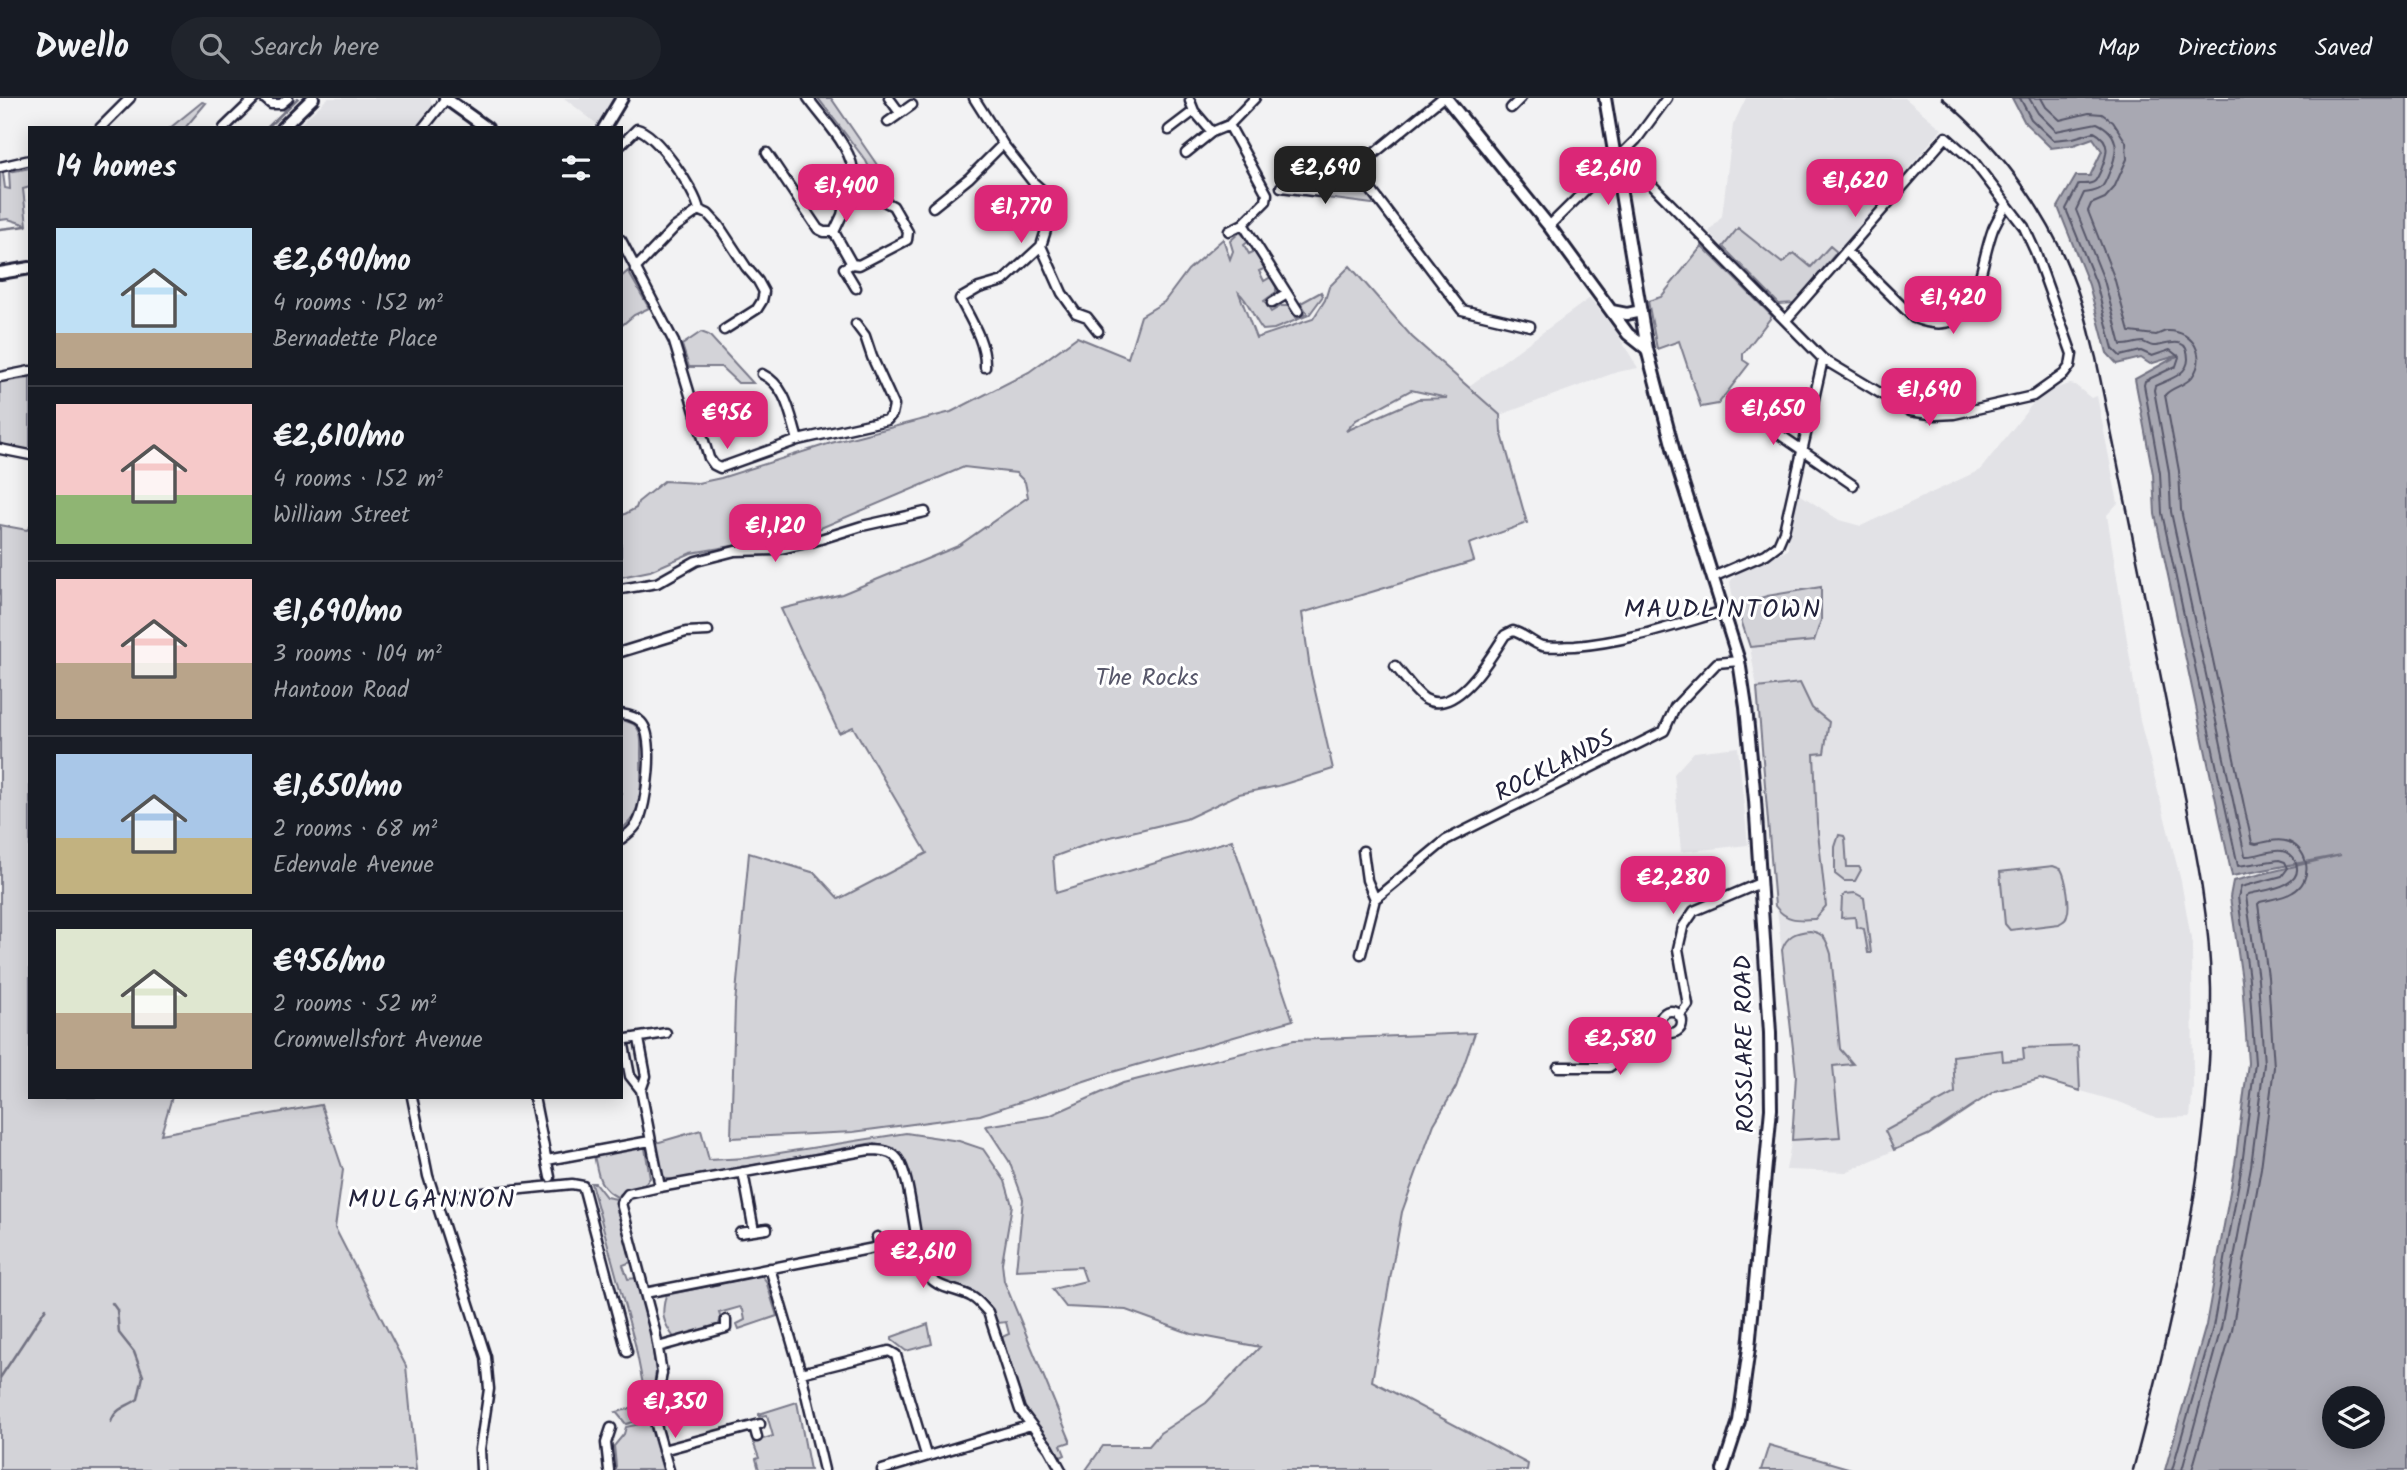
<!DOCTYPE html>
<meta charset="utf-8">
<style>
:root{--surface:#171b24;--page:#20242c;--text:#f1f3f6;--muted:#9ea1a6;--line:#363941;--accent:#db2777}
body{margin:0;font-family:Kalam,sans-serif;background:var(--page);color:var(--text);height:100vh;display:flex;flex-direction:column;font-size:26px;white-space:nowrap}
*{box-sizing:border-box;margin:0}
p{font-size:23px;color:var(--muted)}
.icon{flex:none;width:38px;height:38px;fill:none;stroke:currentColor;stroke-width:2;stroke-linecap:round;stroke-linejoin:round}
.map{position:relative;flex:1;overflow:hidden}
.panel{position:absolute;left:28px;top:28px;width:595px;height:973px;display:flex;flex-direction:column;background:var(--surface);border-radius:0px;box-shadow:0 4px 18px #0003}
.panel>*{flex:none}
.tools{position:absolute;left:2322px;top:1288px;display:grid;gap:14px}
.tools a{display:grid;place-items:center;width:63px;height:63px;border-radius:50%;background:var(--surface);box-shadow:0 4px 18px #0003;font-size:35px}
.price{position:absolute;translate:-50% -60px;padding:0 16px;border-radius:14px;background:var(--accent);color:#fff;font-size:23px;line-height:46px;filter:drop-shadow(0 2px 4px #0008)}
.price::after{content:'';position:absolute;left:50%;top:42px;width:21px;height:16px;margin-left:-10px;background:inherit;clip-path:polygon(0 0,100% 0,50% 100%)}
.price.active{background:#222;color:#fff}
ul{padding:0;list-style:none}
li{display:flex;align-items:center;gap:21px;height:175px;padding:0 28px}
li+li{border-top:2px solid var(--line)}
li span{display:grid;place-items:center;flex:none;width:196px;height:140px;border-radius:0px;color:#555}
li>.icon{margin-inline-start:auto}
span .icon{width:84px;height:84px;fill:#fffc;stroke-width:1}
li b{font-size:30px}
h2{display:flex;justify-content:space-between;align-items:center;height:84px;padding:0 28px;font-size:30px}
header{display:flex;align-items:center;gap:42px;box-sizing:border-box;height:98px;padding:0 35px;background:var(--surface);border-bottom:2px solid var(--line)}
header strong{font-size:33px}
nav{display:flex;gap:38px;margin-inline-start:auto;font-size:24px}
.search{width:490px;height:63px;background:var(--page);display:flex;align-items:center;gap:18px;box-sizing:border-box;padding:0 24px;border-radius:38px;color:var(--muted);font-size:26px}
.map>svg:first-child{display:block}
</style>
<header>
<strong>Dwello</strong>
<div class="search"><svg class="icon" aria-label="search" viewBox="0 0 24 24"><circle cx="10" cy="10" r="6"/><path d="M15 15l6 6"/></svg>Search here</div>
<nav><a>Map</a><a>Directions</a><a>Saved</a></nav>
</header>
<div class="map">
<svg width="2407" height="1372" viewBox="0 0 2407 1372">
<rect width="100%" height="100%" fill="#f2f2f3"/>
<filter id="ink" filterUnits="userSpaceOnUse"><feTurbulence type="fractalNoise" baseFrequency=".0143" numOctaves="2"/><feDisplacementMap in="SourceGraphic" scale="14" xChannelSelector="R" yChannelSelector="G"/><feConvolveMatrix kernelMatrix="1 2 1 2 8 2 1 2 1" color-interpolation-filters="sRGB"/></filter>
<g filter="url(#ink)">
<!-- built -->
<path fill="#e2e2e6" d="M328,0H430L432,6L431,11L415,30H296Z
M564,0H613L597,26Z
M1746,0H1905L1942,31L1837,154L1830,148L1811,169L1782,165L1738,130L1723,149L1709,134L1722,118L1733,27Z
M1590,200L1615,232L1638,270L1617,274L1500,317L1469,288Z
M2070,286L2075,287L2091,300L2097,298L2118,405L2107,417L2140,623L2181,783L2192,846L2193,988L2190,1019L2157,1020L2122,1005L2040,981L1995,993L1928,1037L1846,1074L1786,1072L1795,1024L1796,977L1777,812L1775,808L1757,590L1750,549L1814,543L1821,489L1734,506L1730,484L1737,475L1788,452V443L1798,395L1839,422L1861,428L1980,372L2034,304L2052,291Z
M1738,649L1748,747L1681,754L1674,676L1694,654Z"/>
<!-- green -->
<path fill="#d3d3d8" stroke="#7a7a8a" stroke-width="2" fill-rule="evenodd" d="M818,0H831L884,77L876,84L866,63Z
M202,4L206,5L185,30H170Z
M30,70V89L23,91L27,127L8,121L0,122V75H3L5,90L10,91L9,74Z
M1352,80L1355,81L1376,105L1372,106L1327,100L1326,98Z
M1738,130L1782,165L1794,155L1811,169L1830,148L1837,154L1795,205L1779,206L1723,149Z
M1240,134L1249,143L1244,147L1249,156L1255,153L1266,170L1259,173L1264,183L1271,179L1276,189V194L1264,203L1271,214L1281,208H1288L1296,221L1307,215L1301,205L1321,194L1323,198L1309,217L1274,231L1263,232C1253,221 1250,204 1239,195L1256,240L1313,221L1325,202L1329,189L1350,168L1412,239L1500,317L1501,333L1527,425L1469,446L1474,463L1302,515L1310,571L1333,671L1278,688L1239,696L1186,721L1102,741L1053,759L1056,795L1232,742L1293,922L1109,975L980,1017L853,1034L731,1040L735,906L749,755L815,775L839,801L927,755L853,629L839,635L781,511L842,496L958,448L1028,399L1025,384L1016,375L964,369L809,435L691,455L650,473L621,479V418L636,410L638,404L664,383L698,385L721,380L831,345L951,314L1029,274L1077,239L1128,260L1141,218L1164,204L1188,172L1223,141L1230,161L1233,153L1230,143ZM1411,292L1447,300L1418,301L1346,333L1356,322Z
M1702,148L1772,218L1743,256V262L1749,266L1718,306L1701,309L1679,243L1657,251L1648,203L1661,199Z
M628,173L649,210L634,217L621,228V179Z
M701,234L709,237L753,285H738L721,269H689L682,247Z
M30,280V353L0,346V284Z
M0,427L27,432L30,429V999H172L161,1036L321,1007L343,1072L335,1130L406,1268L416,1372H0Z
M1821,489V522L1814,543L1750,549L1737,510L1742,508L1741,506L1767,498Z
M1800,585L1812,610L1829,624L1824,655L1814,656L1817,725L1826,808L1815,821C1797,822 1786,823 1775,808L1757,590Z
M621,622C628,623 636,626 639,633C642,639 641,648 641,655C641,679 645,717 621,731Z
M1839,737L1844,738L1845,740L1847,769H1859L1861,772L1855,783H1844L1835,776V749Z
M2053,768L2061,771C2066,780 2071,808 2067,818C2066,823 2063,823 2059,826L2010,832L2005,826L2000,774Z
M1855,795L1864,800L1871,855H1868L1864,831L1856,829L1855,819L1841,820L1842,800L1845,796Z
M1810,833C1825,835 1827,843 1831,856L1840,951L1853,966L1833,968L1840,1039L1792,1042L1796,977L1782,852C1787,837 1796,834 1810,833Z
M1475,935L1456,989L1434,1026L1402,1114L1372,1283L1528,1366L1527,1372H1086L1103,1348H1149L1160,1335L1206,1305L1260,1249L1192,1236L1126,1212L1066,1209L1052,1191L1086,1183L1081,1169L1016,1172L1023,1101L1009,1063L986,1028L1049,1018L1123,985L1294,942Z
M2078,948L2080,993L2040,981L1995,993L1928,1037L1894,1052L1885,1033L1955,995L1953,958L2002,952L2003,963L2024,961L2023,950Z
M701,1032L709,1062L747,1060L906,1035L959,1043L983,1051L1005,1083L1012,1107L1002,1165L1004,1183L1070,1342V1344L1061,1347L1065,1357L1059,1360L1024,1308L1002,1239L1009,1236L1006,1224L998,1225C992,1211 983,1198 968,1191C950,1184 943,1188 929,1170L911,1092L897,1056L873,1045L673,1082L667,1081L661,1076L656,1045Z
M641,1049L645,1050L650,1080C643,1091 627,1089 617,1099C598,1089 598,1076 594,1057Z
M591,1085H595L606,1099L617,1101V1110L631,1162V1164L623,1167L628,1181L636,1180L651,1237L656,1274L649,1320L626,1326L616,1314L647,1307L635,1246Z
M757,1178H762L766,1183L777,1218L739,1231L737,1226L745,1222L743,1212L740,1209L719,1215L721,1221L718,1228L675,1241C662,1223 661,1216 666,1197Z
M928,1226L932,1246L906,1253L892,1242V1239Z
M797,1304L810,1372H759L756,1361L759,1360L753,1344L773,1338L767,1317L759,1318V1316Z
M649,1324L663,1372H614L616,1368L614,1348L624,1336L626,1329Z
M1769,1347L1855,1372H1761Z"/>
<!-- water -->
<path fill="#a8a8b2" stroke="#727282" stroke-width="2" fill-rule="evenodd" d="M2012,0H2407V1372H2165L2206,1227L2235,1066L2248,965L2242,882L2230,799L2233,783L2341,757L2232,778L2155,416L2153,376L2135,281L2179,257L2150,266L2141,260L2117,266L2107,255L2089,187L2058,109L2076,78H2090L2102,53L2093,40L2074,47L2051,50L2025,25ZM2334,1300H2373V1339H2334Z"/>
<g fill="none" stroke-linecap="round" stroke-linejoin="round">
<!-- shore -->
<path stroke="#58586b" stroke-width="2" d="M2020,0L2031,21L2053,42L2073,40L2094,34C2112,43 2107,57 2101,72C2100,74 2097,81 2095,83C2091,87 2084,86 2079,86L2066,111L2096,185L2113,251L2120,258L2141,253L2152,258L2170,252L2179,259L2176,268L2145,283L2144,287L2160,375L2162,415L2238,768L2279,762L2285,764L2288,770L2282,778L2241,789L2238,799L2249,881L2255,965L2242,1067L2213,1229L2172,1372
M2029,0L2038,15L2056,33L2097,25C2121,36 2118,55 2109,75C2107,80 2105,86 2101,90C2096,94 2090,94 2084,95L2076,112L2104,182L2121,247C2128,248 2135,244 2143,244C2146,245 2150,248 2153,248C2164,249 2188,234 2188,261C2188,277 2167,282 2155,288L2154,292L2169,374L2171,414L2245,758C2257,759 2270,751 2282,753C2288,754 2292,758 2295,763C2307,789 2264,792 2249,796L2246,798L2258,881L2264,966L2251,1068L2221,1230L2182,1372
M2041,0L2046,9L2060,22L2089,15L2102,16L2113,24L2126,44L2127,61L2114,90L2105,100L2091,106L2088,113L2114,179L2129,234C2132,234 2152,237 2156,237C2159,236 2163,234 2166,233C2180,232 2193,240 2197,252C2200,261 2198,271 2192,279C2185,288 2172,289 2165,297L2179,373L2181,412L2252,745L2256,746C2266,744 2278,740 2289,744C2310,753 2313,783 2293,794C2284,800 2271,801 2260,804L2258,806L2268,879L2274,969L2261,1070L2232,1232L2192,1372"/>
<!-- stream -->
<path stroke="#727282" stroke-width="2.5" d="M267,30L298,0
M0,131L26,128
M0,1280L46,1210
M111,1324C115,1310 127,1309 138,1301L143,1278L134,1254L119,1235L117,1212L112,1205"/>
<!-- street casing -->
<g stroke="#22223b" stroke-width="13">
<path id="street" d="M264,0L271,6H281L288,0
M808,0C825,24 854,50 854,81
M889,0L900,15
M974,0L1003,46L1033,84L1050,99L1053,110L1041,148L1003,183L979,190L960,201C971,222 986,245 985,269
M1255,0L1229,27L1267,96L1266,103L1243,126L1298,213
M1442,0L1355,71L1462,212L1530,228
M1190,3L1194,13
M1511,10L1521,0
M888,24L912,7
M100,30L130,0
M224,30L255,0
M423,30L446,1
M1169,32L1194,13L1212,34
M621,47L637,31C656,35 696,93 699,112L708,116L719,128L746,169L758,183L764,194L762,203L757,211L724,232
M767,55L818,131L824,134H834L852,166L859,167L907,142L908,134L893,108L864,93
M1186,55L1212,34L1229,27
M0,69L30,62
M1619,79L1634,75L1645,80L1823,261L1910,313L1936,317L1954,316L2033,298L2064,276L2070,268L2072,256L2035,153L2024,129L1974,64L1946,39L1786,222
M843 92a11 11 0 1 1 22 0a11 11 0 1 1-22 0Z
M1281,89L1321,94L1355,71
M933,109L969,80L1003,46
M1549,128L1636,42L1667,0
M1229,133L1243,126
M834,134L842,117L846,100
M621,142L674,244L709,360L714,367L720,370L798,342L887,322L892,316L894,307L872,259L865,238L856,226
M1041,148L1062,195L1076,215L1087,219L1098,233
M1846,153L1914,220C1980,246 1977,173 1993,131C1997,122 2002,114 2006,106
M852,166L844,170L856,190
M635,171L674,130L699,112
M1272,205L1287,196
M762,276C787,288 790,317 798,342
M0,279L30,273
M1760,323L1853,387
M0,351L30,357
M1713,479L1766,456L1778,447L1784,433L1823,261
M621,491L657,485L696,463L735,453L775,452L811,444L862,428L925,414
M621,554L686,534L708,533
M1395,568C1404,578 1414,594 1425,601C1457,619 1492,557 1505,537L1513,533C1524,536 1532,545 1542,548C1553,550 1564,548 1575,548C1626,544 1675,527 1724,513
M621,616C628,617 636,619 641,624C656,639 647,708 637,726C633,732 627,737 621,741
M1363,753L1367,782L1375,801L1446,742L1664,633L1675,609L1717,565L1739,563
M1361,856L1375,801
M1660 924a11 11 0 1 1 22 0a11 11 0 1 1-22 0Z
M1679,918L1688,907L1678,851L1683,829L1694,813L1760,785
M639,941L646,978L641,992
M621,942L666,935
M623,942L630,978L641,992L660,1089L869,1052C877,1052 888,1052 895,1058C912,1072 913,1148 925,1173C935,1192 957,1190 972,1199C979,1203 983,1209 988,1214L1020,1312L1049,1350L1061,1372
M1558,969H1609L1661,930
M412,999L428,1078L486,1259L489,1291L480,1351L481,1372
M534,999L550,1079
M547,1062L650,1043
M743,1074L754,1133
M660,1089L628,1096L621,1105L655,1233L662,1275L654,1320L669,1372
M434,1100L572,1086L583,1088L627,1254
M740,1135L767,1131
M770,1170L801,1275L889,1253L896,1257L926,1357
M645,1195L879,1149L877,1139
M658,1249L726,1230V1222
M801,1275L824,1372
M754,1328L757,1339
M663,1352L760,1326
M609,1372L606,1345L611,1330
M882,1372L1031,1327"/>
</g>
<!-- secondary casing -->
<g stroke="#22223b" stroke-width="16">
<path id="secondary" d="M445,0L487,30
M1446,0L1549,128L1628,236L1647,251
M1605,0L1647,251L1679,373L1739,563L1746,609L1755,702L1770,935L1771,1011L1749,1250L1739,1323L1723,1372
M282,30L313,0
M604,30L622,0
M0,175L30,170
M1612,213L1627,216L1641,213"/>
</g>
<!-- street -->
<use href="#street" stroke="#fff" stroke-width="8"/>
<!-- secondary -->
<use href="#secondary" stroke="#fff" stroke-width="10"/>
<!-- rail -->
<path stroke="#22223b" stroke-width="2.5" d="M1942,0C2005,53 2056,124 2081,203C2087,222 2091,241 2096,260C2122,388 2149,516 2174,644C2190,726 2210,808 2211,891C2212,1056 2175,1214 2133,1372"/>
</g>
</g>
<g text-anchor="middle" stroke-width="6" stroke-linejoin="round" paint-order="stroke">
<!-- park labels -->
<g font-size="24" fill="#57576a" stroke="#fff">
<text x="1147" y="587">The Rocks</text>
</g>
<!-- street labels -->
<g font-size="24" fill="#22223b" stroke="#fff">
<text transform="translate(1554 667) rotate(-27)" y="8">ROCKLANDS</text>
<text transform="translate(1744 946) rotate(-91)" y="8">ROSSLARE ROAD</text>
</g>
<!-- neighbourhood labels -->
<g font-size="26" letter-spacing="2" fill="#22223b" stroke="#fff">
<text x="1723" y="519">MAUDLINTOWN</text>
<text x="432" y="1109">MULGANNON</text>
</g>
</g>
</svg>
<div class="tools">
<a><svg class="icon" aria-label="layers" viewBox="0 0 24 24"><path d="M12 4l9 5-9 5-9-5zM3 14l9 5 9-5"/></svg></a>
</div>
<b class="price active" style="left:1325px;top:108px">€2,690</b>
<b class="price" style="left:1608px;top:109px">€2,610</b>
<b class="price" style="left:1855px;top:121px">€1,620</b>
<b class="price" style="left:846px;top:126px">€1,400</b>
<b class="price" style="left:1021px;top:147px">€1,770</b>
<b class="price" style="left:1953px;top:238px">€1,420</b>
<b class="price" style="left:1929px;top:330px">€1,690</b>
<b class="price" style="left:1773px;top:349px">€1,650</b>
<b class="price" style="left:727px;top:353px">€956</b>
<b class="price" style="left:775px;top:466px">€1,120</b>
<b class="price" style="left:1673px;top:818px">€2,280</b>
<b class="price" style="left:1620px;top:979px">€2,580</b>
<b class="price" style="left:923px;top:1192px">€2,610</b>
<b class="price" style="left:675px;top:1342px">€1,350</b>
<section class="panel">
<h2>14 homes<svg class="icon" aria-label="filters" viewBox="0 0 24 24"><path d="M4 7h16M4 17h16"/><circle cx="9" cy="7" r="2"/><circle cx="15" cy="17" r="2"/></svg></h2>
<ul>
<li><span style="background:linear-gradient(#bfe0f5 75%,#b9a48a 0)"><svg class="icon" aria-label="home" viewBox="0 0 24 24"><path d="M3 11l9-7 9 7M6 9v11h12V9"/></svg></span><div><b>€2,690/mo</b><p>4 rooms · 152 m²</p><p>Bernadette Place</p></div></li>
<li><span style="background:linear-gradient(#f6c9c9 65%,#8fb573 0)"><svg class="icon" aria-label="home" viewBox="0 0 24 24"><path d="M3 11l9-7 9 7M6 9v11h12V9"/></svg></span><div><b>€2,610/mo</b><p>4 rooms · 152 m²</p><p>William Street</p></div></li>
<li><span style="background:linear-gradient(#f6c9c9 60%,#b9a48a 0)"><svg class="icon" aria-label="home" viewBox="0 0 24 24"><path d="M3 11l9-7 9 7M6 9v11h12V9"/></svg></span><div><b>€1,690/mo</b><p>3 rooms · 104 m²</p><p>Hantoon Road</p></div></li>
<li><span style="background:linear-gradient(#a9c7e8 60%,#c2b280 0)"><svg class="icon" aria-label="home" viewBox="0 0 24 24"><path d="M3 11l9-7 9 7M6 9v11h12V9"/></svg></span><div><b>€1,650/mo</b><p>2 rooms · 68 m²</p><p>Edenvale Avenue</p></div></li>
<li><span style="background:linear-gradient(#dfe7d0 60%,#b9a48a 0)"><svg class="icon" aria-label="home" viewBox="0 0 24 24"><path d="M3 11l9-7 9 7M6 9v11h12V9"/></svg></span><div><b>€956/mo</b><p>2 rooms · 52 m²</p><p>Cromwellsfort Avenue</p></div></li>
</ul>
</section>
</div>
